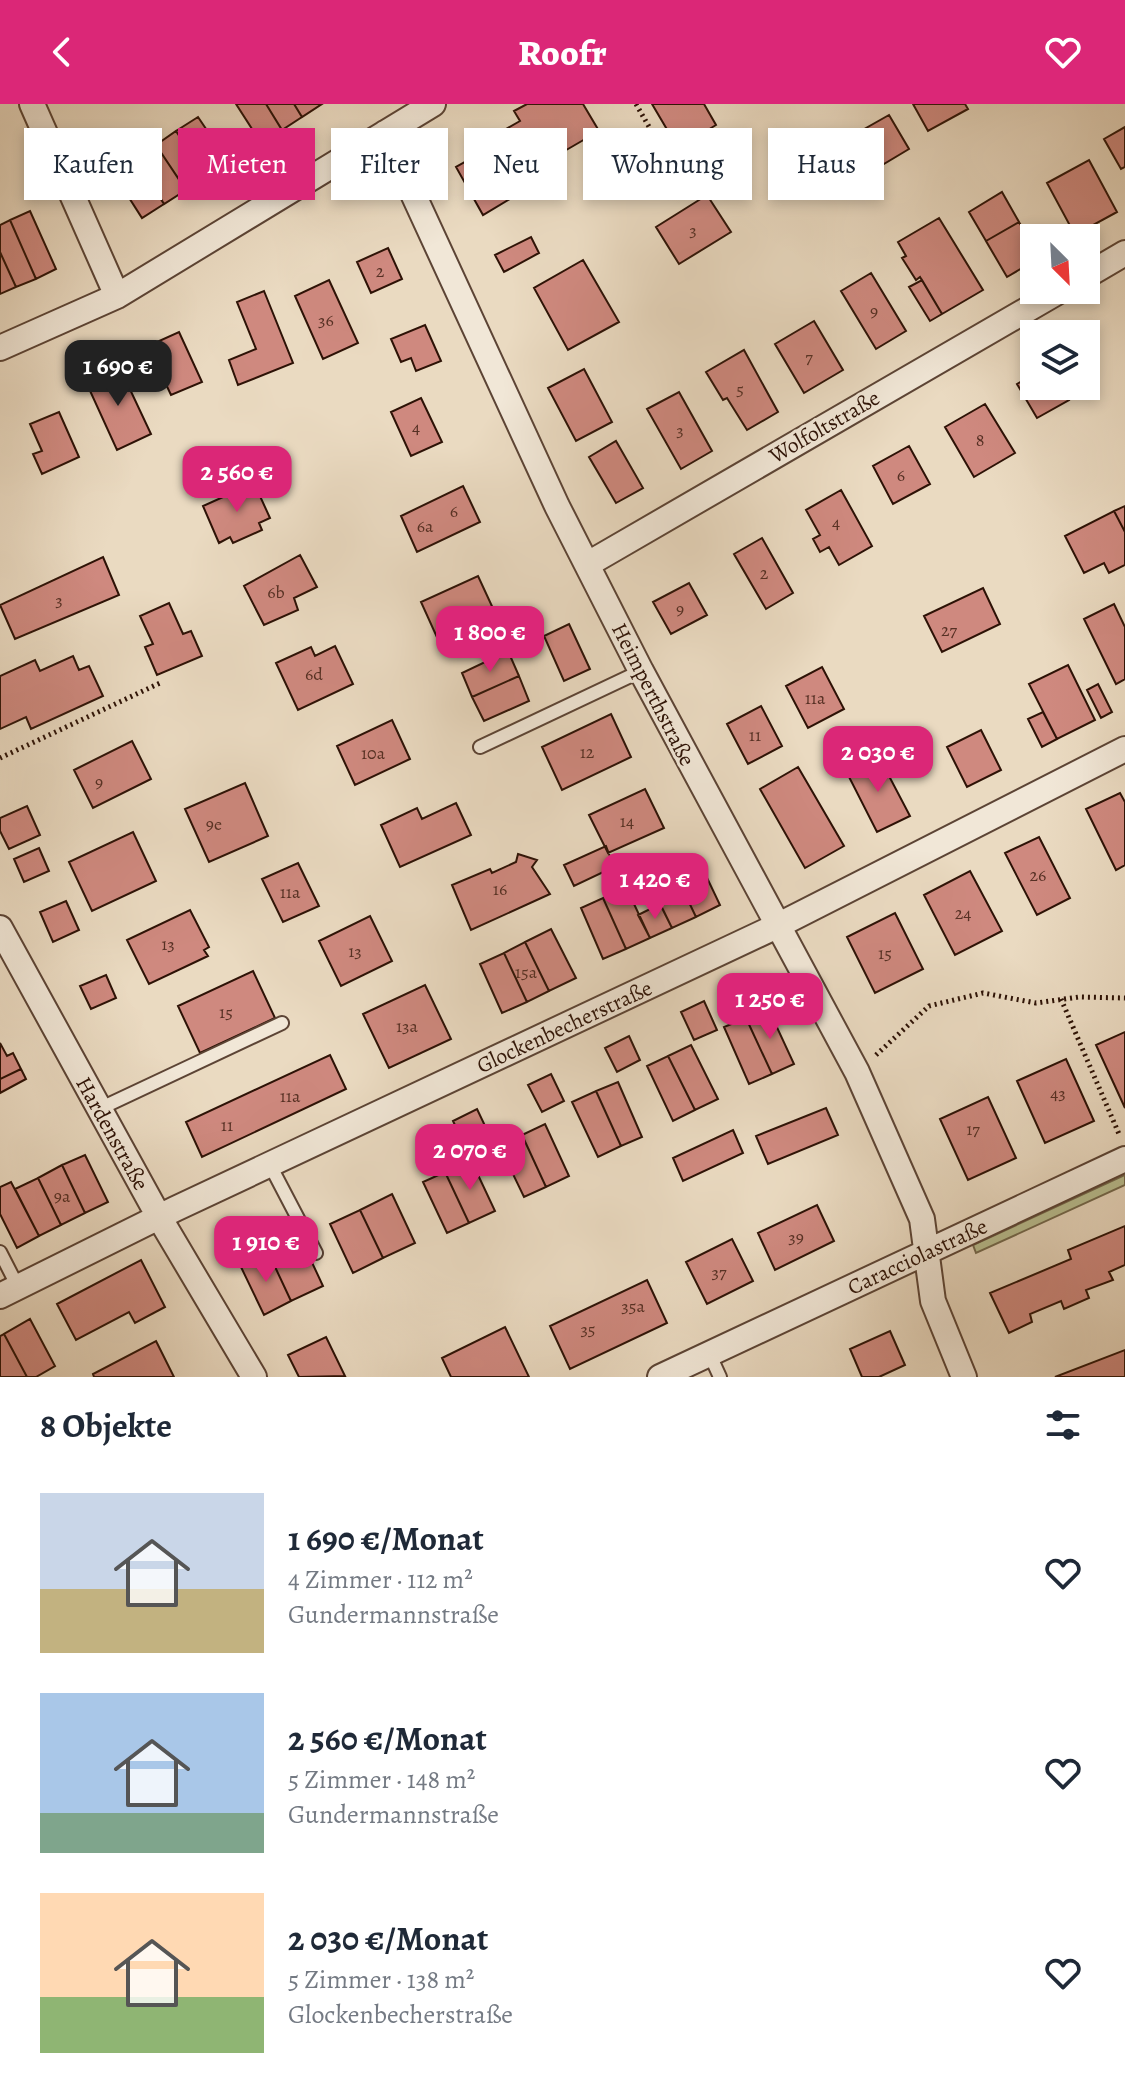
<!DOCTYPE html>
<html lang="de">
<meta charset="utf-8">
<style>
:root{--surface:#fff;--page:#f6f6f7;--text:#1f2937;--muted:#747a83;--accent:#db2777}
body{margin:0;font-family:Alegreya,serif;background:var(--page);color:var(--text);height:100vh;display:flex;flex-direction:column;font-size:30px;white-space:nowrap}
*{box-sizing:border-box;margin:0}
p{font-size:26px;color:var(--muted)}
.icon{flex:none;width:44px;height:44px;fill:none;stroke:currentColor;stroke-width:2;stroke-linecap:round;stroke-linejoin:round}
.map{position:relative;height:1273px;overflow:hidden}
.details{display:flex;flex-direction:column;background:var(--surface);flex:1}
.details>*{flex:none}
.banner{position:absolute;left:24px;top:24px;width:1078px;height:72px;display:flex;gap:16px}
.needle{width:52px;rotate:156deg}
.tools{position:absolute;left:1020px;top:120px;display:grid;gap:16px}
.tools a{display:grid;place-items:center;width:80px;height:80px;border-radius:0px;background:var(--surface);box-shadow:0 4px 12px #0003;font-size:40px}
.price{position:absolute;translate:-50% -68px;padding:0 18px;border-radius:16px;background:var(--accent);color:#fff;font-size:26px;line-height:52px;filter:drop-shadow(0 2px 4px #0008)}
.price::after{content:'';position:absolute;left:50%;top:48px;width:24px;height:18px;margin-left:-12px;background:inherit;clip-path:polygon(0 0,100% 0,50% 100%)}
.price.current{background:#222;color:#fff}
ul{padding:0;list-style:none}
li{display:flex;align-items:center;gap:24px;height:200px;padding:0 40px}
li span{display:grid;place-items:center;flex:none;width:224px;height:160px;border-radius:0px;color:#555}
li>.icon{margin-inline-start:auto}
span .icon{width:96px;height:96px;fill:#fffc;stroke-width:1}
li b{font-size:34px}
h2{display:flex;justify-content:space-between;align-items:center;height:96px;padding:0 40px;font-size:34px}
.tag{padding:0 28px;border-radius:0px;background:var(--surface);box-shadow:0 4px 12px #0003;font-size:28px;line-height:72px}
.tag.current{background:var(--accent);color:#fff}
header{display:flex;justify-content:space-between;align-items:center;height:104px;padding:0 40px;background:var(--accent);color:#fff;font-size:36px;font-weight:800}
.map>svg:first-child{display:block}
</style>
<header><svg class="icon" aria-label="back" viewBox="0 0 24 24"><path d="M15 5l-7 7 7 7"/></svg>Roofr<svg class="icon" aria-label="heart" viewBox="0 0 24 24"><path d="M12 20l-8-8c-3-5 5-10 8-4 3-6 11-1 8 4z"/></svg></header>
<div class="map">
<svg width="1125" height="1273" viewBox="0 0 1125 1273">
<rect width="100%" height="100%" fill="#eadac1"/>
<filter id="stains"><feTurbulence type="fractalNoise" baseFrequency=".0025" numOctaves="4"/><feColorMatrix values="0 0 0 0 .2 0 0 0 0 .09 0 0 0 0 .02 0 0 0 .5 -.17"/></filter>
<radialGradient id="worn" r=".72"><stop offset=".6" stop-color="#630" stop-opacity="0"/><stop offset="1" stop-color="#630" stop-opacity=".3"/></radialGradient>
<!-- green -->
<path fill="#b9bf91" stroke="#73684c" stroke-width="2" d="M1125,1071V1081L976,1149L973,1141Z"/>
<!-- building -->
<path fill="#cf897f" stroke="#2d1206" stroke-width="2" d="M236,0H266L282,26L261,39Z
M266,0H294L302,13L282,26Z
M294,0H322L302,13Z
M527,0H583L599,27L518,74L525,86L483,111L456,63L479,50L475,43L520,17L514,7Z
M652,0H704L716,21L678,44Z
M913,0H965L968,5L928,27Z
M889,11L909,45L857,76L838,40Z
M198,13L229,59L206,73L176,27Z
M1125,23V63L1121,65L1104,35Z
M176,27L206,73L186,86L156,41Z
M805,33L826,69L793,88L771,53Z
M156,41L186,86L164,100L135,53Z
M135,53L164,100L142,114L112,67Z
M1089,56L1117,108L1075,131L1047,79Z
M1002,88L1019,118L986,137L969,108Z
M707,91L731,128L679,160L656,123Z
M30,107L56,165L36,175L10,116Z
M939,114L983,186L942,210L920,173L916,176L902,154L906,152L898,138Z
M10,116L36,175L16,183L0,148V121Z
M1019,118L1034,144V157L1007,173L986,137Z
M531,133L539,149L504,168L495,151Z
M388,144L402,175L371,189L357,158Z
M0,148L16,183L0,190Z
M583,156L619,218L568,246L534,184Z
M871,169L906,227L876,245L841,187Z
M329,176L358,239L323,255L295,192Z
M922,176L942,210L930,217L909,183Z
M264,187L293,259L238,281L229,256L256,245L237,198Z
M814,217L843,266L804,289L775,240Z
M425,221L441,257L416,267L411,254L401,258L391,235Z
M179,228L202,278L171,291L148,242Z
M744,246L778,308L747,326L727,294L723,296L706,268Z
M119,262L151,330L117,346L86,278Z
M584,265L612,318L576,337L548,284Z
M1034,270V282H1062L1069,296L1037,314L1017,280Z
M679,288L712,347L681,365L647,305Z
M421,294L442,338L411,352L391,308Z
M985,300L1015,349L974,373L945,323Z
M59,308L79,353L42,370L33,350L42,347L30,320Z
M616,337L643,384L616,399L589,353Z
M909,342L930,380L893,400L873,362Z
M254,379L270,414L259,419L262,426L233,439L230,433L219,439L203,402Z
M463,382L480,418L417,448L401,412Z
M841,386L872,442L839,461L829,443L820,448L813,435L820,431L806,406Z
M1125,402V428L1114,407Z
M1114,407L1125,428V461L1109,469L1104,459L1084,469L1065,432Z
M762,434L793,489L766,505L734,450Z
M300,451L317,483L294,494L298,506L264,521L244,482Z
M103,453L119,491L15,535L0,501Z
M478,472L497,513L440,540L421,498Z
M689,479L707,511L671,530L653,498Z
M983,484L1000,520L942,548L924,512Z
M169,499L183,530L191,527L202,552L157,571L145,543L153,540L140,512Z
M1114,500L1125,523V575L1116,580L1084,515Z
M569,520L590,565L564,577L544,532Z
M335,542L353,580L298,606L276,559L311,543L315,552Z
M508,547L519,572L472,593L462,569Z
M73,552L79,566L89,562L103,592L31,625L26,613L0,625V572L35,556L40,567Z
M1068,561L1095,616L1057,635L1029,580Z
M822,563L844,605L808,624L786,582Z
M519,572L529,597L484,617L472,593Z
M1098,580L1112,608L1101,614L1087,586Z
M761,602L782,642L748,660L727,620Z
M1043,608L1057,635L1042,643L1028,615Z
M611,610L631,653L562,686L542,643Z
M392,616L410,655L355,681L337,642Z
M981,626L1001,666L967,683L947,643Z
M132,637L151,675L93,704L74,666Z
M878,651L910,712L877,728L846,667Z
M798,663L844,742L805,764L760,685Z
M245,679L268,732L209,758L185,705Z
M645,685L664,724L608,749L589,711Z
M1120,689L1125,698V761L1116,766L1086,705Z
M456,699L471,731L400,763L381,721L417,704L422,715Z
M27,702L40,731L9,745L0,727V714Z
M133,728L156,777L92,807L69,758Z
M1039,733L1070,794L1037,811L1005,749Z
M606,742L614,763L574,782L564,761Z
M39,744L49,767L24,778L14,755Z
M518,750L537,756L532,763L550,790L471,826L452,781L490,765L492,769L516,758Z
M699,757L720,801L696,813L674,767Z
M298,759L319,802L283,818L262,775Z
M674,767L696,813L672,824L650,779Z
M970,767L1002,827L955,851L924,791Z
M627,785L650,834L626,845L603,794Z
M603,794L626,845L603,855L581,804Z
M66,797L79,826L53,838L40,808Z
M660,800L672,824L650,834L638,811Z
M190,806L209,843L204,846L208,852L149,880L127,836Z
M895,809L923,865L875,889L847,833Z
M370,812L392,857L341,882L319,837Z
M551,825L576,874L549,887L525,838Z
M525,838L549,887L527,898L504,849Z
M504,849L527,898L502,909L480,860Z
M253,867L275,914L200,949L178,902Z
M106,871L116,894L91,905L80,882Z
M425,881L451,935L389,964L363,910Z
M704,897L717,926L694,936L681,908Z
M768,904L794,960L772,970L746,914Z
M746,914L772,970L749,980L724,923Z
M1125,928V1004L1096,941Z
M629,932L640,956L617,968L605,944Z
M0,939L7,952L13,949L21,965L0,975Z
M691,941L718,995L695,1006L668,952Z
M330,951L346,985L202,1053L186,1018Z
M668,952L695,1006L673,1017L647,962Z
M1066,955L1094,1017L1045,1039L1017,977Z
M21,965L26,975L0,989V975Z
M551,970L564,997L542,1008L528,981Z
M618,978L642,1033L621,1042L596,987Z
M596,987L621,1042L598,1053L572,998Z
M988,993L1016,1054L968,1076L940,1015Z
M826,1004L838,1031L768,1060L756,1032Z
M477,1005L487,1026L463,1038L453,1017Z
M545,1020L569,1072L546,1083L522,1031Z
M733,1026L743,1049L683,1077L673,1054Z
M522,1031L546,1083L524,1093L499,1041Z
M85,1051L108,1098L85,1109L62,1061Z
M471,1056L495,1107L469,1119L445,1068Z
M62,1061L85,1109L61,1121L38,1074Z
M445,1068L469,1119L447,1129L423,1078Z
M38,1074L61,1121L39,1132L15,1085Z
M11,1078L39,1132L17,1144L0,1110V1083Z
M392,1090L415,1139L383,1154L360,1106Z
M817,1101L834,1137L775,1166L758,1129Z
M360,1106L383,1154L353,1169L330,1120Z
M1125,1122V1161L1109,1168L1113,1176L1086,1186L1089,1194L1064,1205L1061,1197L1030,1210L1032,1218L1009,1229L990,1189L1071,1155L1068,1146Z
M301,1135L323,1182L291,1197L269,1150Z
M732,1135L753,1177L707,1200L686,1158Z
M269,1150L291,1197L264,1211L241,1163Z
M141,1156L165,1203L135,1219L129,1208L76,1236L57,1200Z
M647,1176L667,1219L570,1265L550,1222Z
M30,1215L55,1262L36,1273H27L4,1230Z
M505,1223L529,1273H451L442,1254Z
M890,1227L905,1261L879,1273H862L850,1245Z
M4,1230L27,1273H0V1232Z
M326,1233L345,1272L299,1273L288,1251Z
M156,1237L174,1273H94L93,1270Z
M1125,1246V1273H1055Z"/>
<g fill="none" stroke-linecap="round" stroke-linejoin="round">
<!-- service casing -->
<g stroke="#5c4435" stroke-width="16">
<path id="service" d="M480,643L641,567
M99,1005L282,919
M270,1061L316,1149
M0,1148L18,1183
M709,1249L720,1273"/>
</g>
<!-- minor casing -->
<g stroke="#5c4435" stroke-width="28">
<path id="minor" d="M32,0L117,192
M385,29L557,402L641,567L857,968L922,1115L933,1197L964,1273
M1086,172L1125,149
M0,244L117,192L433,0
M588,460L1061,186
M0,824L159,1113L254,1273
M0,1192L175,1105L777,822L1125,645
M660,1273L1125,1055"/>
</g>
<!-- path -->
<path stroke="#2d1206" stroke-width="5" stroke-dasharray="2 4" stroke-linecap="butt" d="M636,0L652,28
M0,654L160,579
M1061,895L1119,1030
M876,951L929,902L983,889L1036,899L1079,893L1125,894"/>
<!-- service -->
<use href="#service" stroke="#f1e7d7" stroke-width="12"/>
<!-- minor -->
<use href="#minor" stroke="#f1e7d7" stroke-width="24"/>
</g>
<g text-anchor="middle" stroke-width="6" stroke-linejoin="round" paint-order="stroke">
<!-- number labels -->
<g font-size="18" fill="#563024">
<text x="693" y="132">3</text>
<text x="380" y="173">2</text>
<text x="874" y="213">9</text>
<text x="326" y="222">36</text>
<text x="809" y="259">7</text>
<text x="740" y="291">5</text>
<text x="416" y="329">4</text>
<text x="680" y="332">3</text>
<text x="980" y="342">8</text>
<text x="901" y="377">6</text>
<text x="454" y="413">6</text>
<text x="836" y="424">4</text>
<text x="425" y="428">6a</text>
<text x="764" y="475">2</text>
<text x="276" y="494">6b</text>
<text x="59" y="502">3</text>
<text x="680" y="511">9</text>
<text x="949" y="532">27</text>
<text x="314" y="576">6d</text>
<text x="815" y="600">11a</text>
<text x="755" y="637">11</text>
<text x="587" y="654">12</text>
<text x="373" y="655">10a</text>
<text x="99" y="684">9</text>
<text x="627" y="723">14</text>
<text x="214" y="726">9e</text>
<text x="1038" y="777">26</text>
<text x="500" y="791">16</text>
<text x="290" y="794">11a</text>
<text x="963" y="815">24</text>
<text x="168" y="846">13</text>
<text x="355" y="853">13</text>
<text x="885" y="855">15</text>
<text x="526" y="874">15a</text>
<text x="226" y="914">15</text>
<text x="407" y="928">13a</text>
<text x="1058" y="995">43</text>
<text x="290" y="998">11a</text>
<text x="227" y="1027">11</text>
<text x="973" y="1031">17</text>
<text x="62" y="1098">9a</text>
<text x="796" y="1139">39</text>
<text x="719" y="1174">37</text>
<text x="633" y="1208">35a</text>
<text x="588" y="1231">35</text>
</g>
<!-- street labels -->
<g font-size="22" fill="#2d1206" stroke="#f1e7d7">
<text transform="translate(824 322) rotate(-30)" y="8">Wolfoltstraße</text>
<text transform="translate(654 590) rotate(63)" y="8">Heimperthstraße</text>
<text transform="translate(564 922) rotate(-25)" y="8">Glockenbecherstraße</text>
<text transform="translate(113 1029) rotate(61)" y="8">Hardenstraße</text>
<text transform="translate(917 1152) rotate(-25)" y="8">Caracciolastraße</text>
</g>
</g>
<rect width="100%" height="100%" filter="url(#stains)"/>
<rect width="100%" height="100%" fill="url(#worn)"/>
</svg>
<div class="tools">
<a><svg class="needle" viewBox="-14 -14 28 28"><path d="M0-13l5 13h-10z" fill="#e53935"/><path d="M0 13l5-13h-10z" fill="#747a83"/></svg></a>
<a><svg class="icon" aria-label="layers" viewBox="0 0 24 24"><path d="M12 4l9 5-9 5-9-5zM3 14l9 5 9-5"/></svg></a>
</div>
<b class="price current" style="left:118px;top:304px">1 690 €</b>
<b class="price" style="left:237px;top:410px">2 560 €</b>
<b class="price" style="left:490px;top:570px">1 800 €</b>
<b class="price" style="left:878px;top:690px">2 030 €</b>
<b class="price" style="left:655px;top:817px">1 420 €</b>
<b class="price" style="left:770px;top:937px">1 250 €</b>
<b class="price" style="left:470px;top:1088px">2 070 €</b>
<b class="price" style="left:266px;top:1180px">1 910 €</b>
<div class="banner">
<a class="tag">Kaufen</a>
<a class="tag current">Mieten</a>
<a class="tag">Filter</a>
<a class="tag">Neu</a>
<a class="tag">Wohnung</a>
<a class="tag">Haus</a>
</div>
</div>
<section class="details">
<h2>8 Objekte<svg class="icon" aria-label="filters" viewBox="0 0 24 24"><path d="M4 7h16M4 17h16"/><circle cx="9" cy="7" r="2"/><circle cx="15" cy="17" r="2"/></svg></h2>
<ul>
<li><span style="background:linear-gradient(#c9d6e8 60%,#c2b280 0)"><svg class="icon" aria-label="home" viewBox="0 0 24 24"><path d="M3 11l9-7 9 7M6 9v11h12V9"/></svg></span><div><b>1 690 €/Monat</b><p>4 Zimmer · 112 m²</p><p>Gundermannstraße</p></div><svg class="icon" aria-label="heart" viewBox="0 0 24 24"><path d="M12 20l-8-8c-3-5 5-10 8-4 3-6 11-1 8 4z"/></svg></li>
<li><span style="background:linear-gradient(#a9c7e8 75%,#7fa58c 0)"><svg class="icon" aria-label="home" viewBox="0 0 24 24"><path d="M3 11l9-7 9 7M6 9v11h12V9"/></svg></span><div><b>2 560 €/Monat</b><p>5 Zimmer · 148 m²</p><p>Gundermannstraße</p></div><svg class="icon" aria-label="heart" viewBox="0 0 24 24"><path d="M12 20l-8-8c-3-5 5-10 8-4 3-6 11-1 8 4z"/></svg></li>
<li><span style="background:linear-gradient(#ffd9b3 65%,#8fb573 0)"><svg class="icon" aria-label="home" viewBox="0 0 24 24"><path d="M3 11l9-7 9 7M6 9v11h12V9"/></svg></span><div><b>2 030 €/Monat</b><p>5 Zimmer · 138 m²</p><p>Glockenbecherstraße</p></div><svg class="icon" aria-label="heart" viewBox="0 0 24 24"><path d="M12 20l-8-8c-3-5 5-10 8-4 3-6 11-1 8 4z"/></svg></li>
</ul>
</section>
